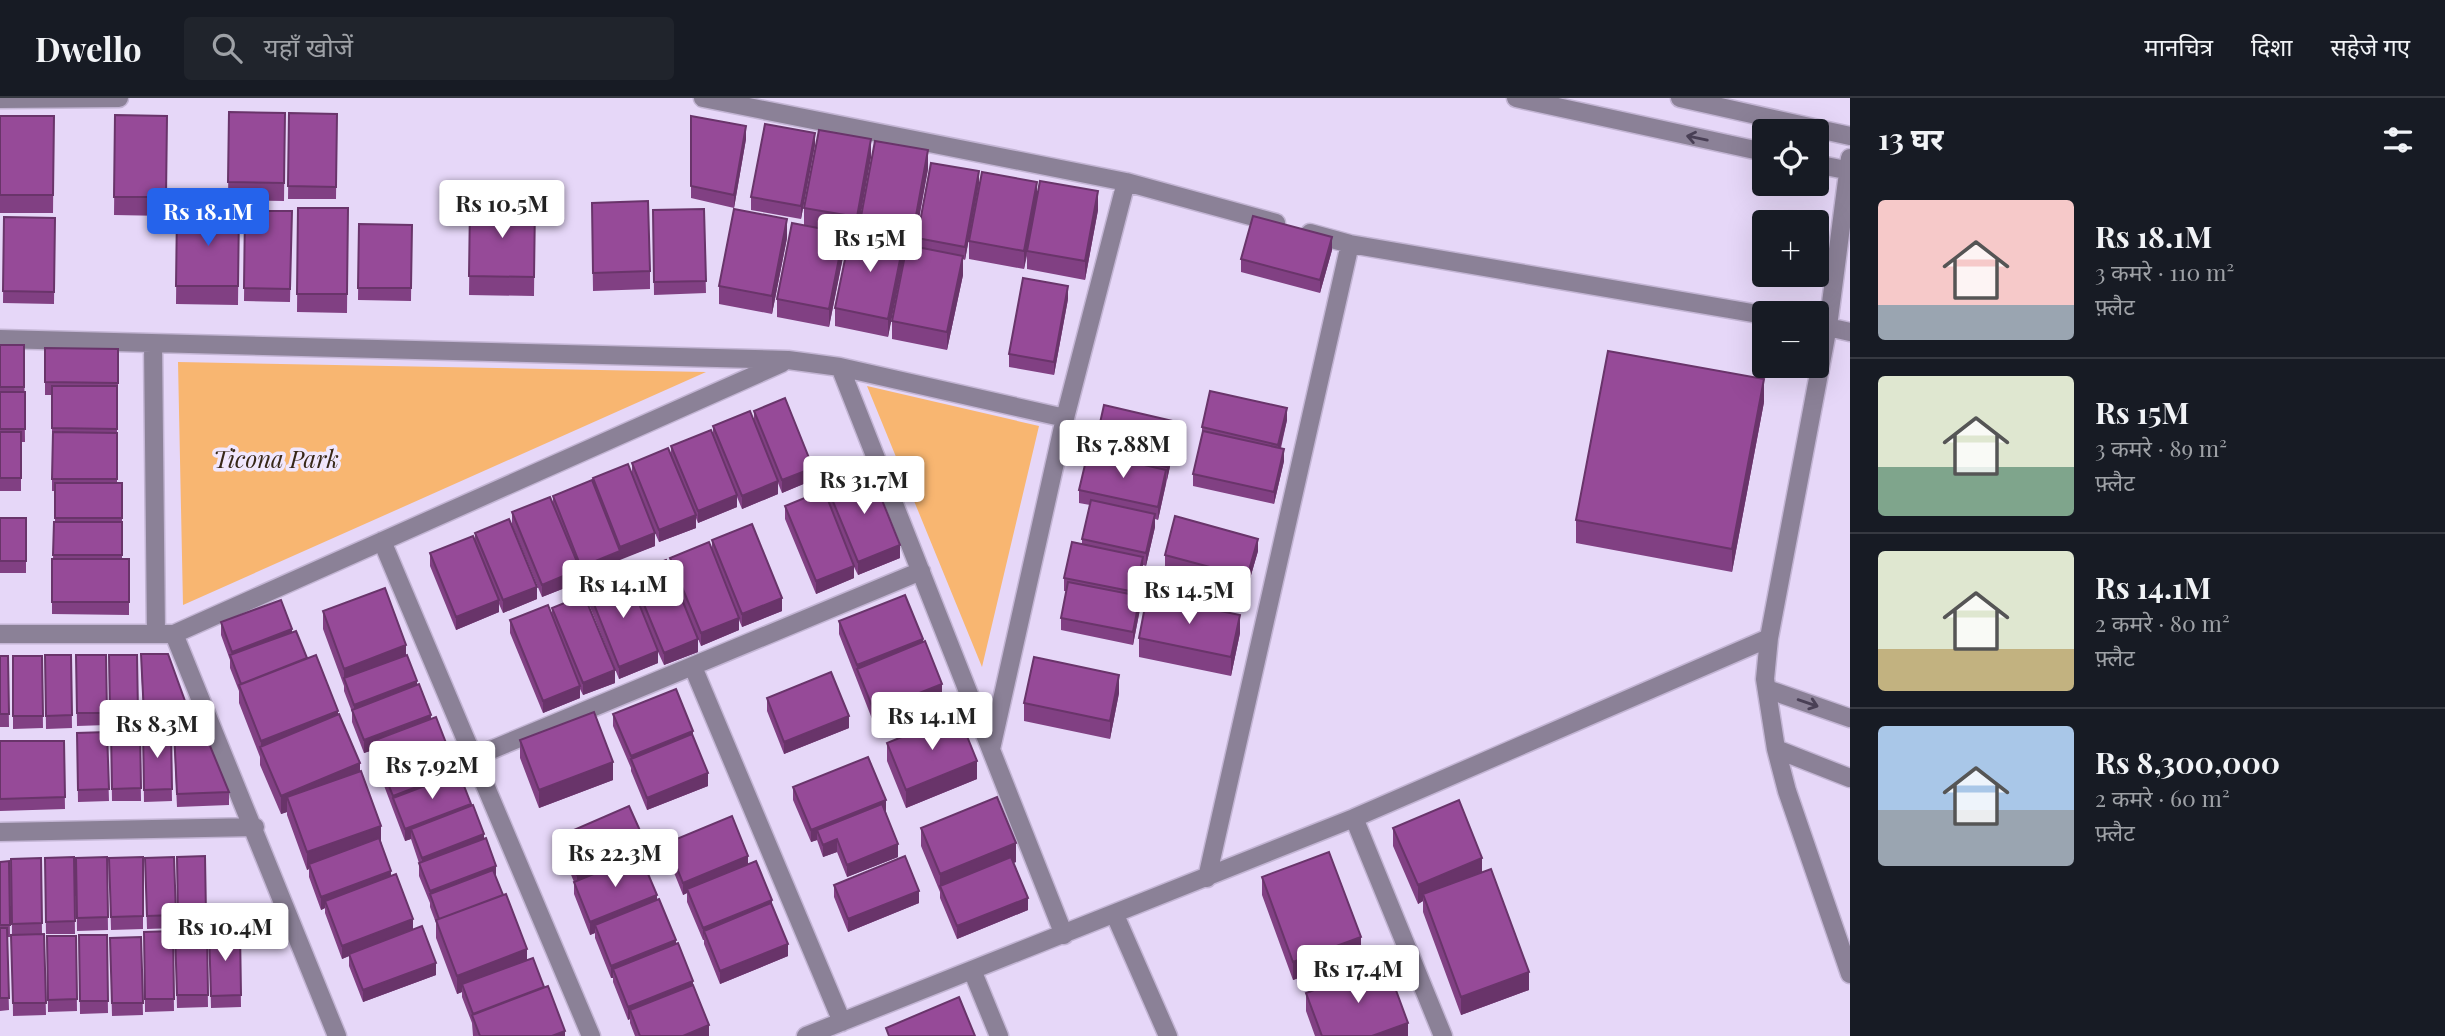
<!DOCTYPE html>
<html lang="hi">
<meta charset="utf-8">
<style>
:root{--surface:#171b24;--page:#20242c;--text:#f1f3f6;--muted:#9ea1a6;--line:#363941;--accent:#2563eb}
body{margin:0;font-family:"Playfair Display","Noto Sans Devanagari",serif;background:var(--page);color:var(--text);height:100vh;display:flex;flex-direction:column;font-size:26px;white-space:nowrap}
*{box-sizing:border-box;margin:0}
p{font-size:23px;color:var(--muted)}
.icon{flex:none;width:38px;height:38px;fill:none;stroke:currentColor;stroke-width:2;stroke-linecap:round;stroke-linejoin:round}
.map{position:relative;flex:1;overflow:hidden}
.side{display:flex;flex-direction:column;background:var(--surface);width:595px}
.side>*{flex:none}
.controls{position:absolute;left:1752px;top:21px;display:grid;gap:14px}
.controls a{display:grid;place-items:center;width:77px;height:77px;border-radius:7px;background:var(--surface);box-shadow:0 7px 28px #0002;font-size:35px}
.price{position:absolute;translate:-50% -60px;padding:0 16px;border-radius:7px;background:#fff;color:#222;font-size:23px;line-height:46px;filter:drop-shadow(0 2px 4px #0008)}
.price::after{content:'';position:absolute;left:50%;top:42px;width:21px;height:16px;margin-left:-10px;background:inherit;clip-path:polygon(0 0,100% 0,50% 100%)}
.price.active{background:var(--accent);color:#fff}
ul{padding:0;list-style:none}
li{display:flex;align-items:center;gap:21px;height:175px;padding:0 28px}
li+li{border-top:2px solid var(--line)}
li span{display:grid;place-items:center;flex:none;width:196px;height:140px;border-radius:7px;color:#555}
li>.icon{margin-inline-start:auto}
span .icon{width:84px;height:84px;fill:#fffc;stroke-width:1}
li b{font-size:30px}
h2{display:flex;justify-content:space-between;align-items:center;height:84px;padding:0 28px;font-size:30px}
header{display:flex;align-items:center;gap:42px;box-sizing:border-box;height:98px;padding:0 35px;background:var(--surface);border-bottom:2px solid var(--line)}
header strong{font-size:33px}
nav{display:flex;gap:38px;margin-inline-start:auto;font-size:24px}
.search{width:490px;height:63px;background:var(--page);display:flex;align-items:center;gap:18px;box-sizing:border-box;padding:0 24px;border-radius:7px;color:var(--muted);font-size:26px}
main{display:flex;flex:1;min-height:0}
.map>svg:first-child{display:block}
</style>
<header>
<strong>Dwello</strong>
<div class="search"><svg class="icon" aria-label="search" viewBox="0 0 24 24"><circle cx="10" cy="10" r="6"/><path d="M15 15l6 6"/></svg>यहाँ खोजें</div>
<nav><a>मानचित्र</a><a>दिशा</a><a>सहेजे गए</a></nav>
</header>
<main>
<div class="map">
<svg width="1850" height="938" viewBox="0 0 1850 938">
<rect width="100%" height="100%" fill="#e6d7f8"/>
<!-- green -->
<path fill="#f8b671" d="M178,264L706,274L183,507Z
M867,288L1039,328L982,569Z"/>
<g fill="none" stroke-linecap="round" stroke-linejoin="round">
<!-- minor casing -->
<g stroke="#c3b5d4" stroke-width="21">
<path id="minor" d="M703,0L1126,84L1276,125
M1516,0L1764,54
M1680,0L1850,38
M0,1L119,0
M1850,60L1828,228L1769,540L1765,581L1776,651L1787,693L1850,876
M1816,66L1850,73
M1310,135L1350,146L1764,217
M1819,227L1850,234
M0,241L788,262L840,269L1065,320
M153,246L156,536
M840,269L1064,837
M382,443L591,938
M0,536H174L782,265
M174,536L337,938
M693,569L842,924
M1767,591L1850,620
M991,651L1065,320L1126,84
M1776,651L1850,680
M474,659L921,473
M1354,720L1443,938
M0,734L255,729
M1207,780L1350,146
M1115,817L1168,938
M972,872L999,938
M806,938L1354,720L1769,540"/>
</g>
<!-- minor -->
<use href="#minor" stroke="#8b8197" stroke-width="18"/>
</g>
<!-- wall -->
<path fill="#814083" d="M229,14L285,15L284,103L228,102Z
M289,15L337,16L336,101H288Z
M115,17L167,18L166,118L114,117Z
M0,18H54L53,115H0Z
M691,18L746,41L734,110L691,100Z
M871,41L858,133H860V124L928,71L914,149H917V140L979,86L965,162L963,161V177L947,252L892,241V223L907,151L904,150L888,239L835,228V210L850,136L834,133L844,154L829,229L777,219V201L804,127V110Z
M815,47L801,121L751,112V99Z
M1037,98L1098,112L1085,182L1027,171V158L1024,171L969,161V143Z
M470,106L535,107L534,198L469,197Z
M298,110H348L347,215L297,214Z
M704,111L706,195L654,197L653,112Z
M177,113H239L238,207L176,206Z
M245,113H292L290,204L244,203Z
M4,119L55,120L54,206L3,205Z
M592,123L650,173V191L593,193Z
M359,126L412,127L411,203L358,202Z
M787,140L772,216L719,206V188Z
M1332,152L1320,195L1241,174V161Z
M1068,201L1054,277L1009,269V256Z
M0,247H24L25,344H21V393H0Z
M45,250L118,251V297H117V385H122V461H129V517L52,516V461H53L54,424H55V393H52V297H45Z
M1764,304L1732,474L1576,445V422Z
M754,313L813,382L782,395L778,385V396L742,411L737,399V409L698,425L696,420V430L659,444L655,435V448L620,461V466L581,482L580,477V484L542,499L512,427V414L553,405V398L593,385V380L632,377V365L671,357V348L713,338V328L754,324Z
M1287,322L1281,350L1284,363L1274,406L1193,388V376L1202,339V329Z
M1177,337L1158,422L1155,421V429L1146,468L1143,467L1137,498L1140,511L1133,547L1061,532V520L1066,493H1064V480L1082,446V441L1090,407L1079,405V392L1094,355V352Z
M827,389L900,460L858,477L854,469V480L816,496L785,421V408L827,401Z
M0,420H26V475H0Z
M475,435L537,501L503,515L499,506V514L456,532L430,468V455L475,443Z
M712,442L782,513L742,529L739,522V532L701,548L670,472V460L712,452Z
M1258,453L1247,491L1165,469V457Z
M631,475L698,554L664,567L658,554V565L619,581L588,504V491L631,487Z
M552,510L615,585L583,597L580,591V600L543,615L510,535V522L552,519Z
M323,513L406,557L417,587L431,621L446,650L484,741L496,779L527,862L544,889L565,938H473L472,925L462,899V894L457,896L436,840V825L430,809V805L419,778V765L411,741L405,743L383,685V682L380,683L370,657V653L364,655L352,624V614L344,593V588L323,531Z
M839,523L923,545L942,598L874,626L839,536Z
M221,524L292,534L338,616L360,673L391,777L413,831L436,877L363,904L349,868V858L342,861L325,815V810L321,812L309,779V771L307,772L287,717V714L281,716L260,667V659L239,605V593L230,570V562L221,537Z
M1240,535L1231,578L1139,559V540Z
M45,557H71L72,630L46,631Z
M76,557H106L107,627L77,628Z
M109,557H137L138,627L110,628Z
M0,558H8L9,629H0Z
M13,558H42L43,630L13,631Z
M141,569L189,614V626L144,628Z
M1119,595L1110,641L1024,623V605Z
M767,600L849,630L784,656L767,613Z
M613,616L693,638L708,688L647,712L631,673V670L613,628Z
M140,632L141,703H112L111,633Z
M143,633H171L172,703L144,704Z
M107,634L109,703L78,704L77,635Z
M520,642L613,682L539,710L520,660Z
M0,643H64L65,711L0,713Z
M174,645L229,694V707L177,709Z
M887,645L977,681L906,710L887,663Z
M793,689L886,714L898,759L847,779L837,754L823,759L817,742L811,744L793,702Z
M921,730L1016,764L1013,765L1028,812L957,841L940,800V794L921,748Z
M1393,730L1482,774L1529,892L1461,917L1423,814V803L1418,806L1393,748Z
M560,738L646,759L642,760L657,802L693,889L709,938H635L630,925V921L628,922L613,884V880H611L595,840V835L590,837L574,796V784L560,750Z
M667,745L748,766L772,807L788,858L720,886L704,846V842H703L687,804V795L683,797L667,757Z
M205,758L206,831L178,832L177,759Z
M74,759L75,836H46L45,760Z
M107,759L108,832L77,833L76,760Z
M143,759V831L111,832L109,760Z
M174,759L176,830L147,831L145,760Z
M41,760L42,836H44L46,917L13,918L11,761Z
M9,763L10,839H7L9,912L0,913V764Z
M1262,779L1361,857L1293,882L1262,797Z
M834,787L919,805L848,834L834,799Z
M173,833L174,913L145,914L144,834Z
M209,833H240L241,909L211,910Z
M175,834H207L208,909L177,910Z
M79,837H107L108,915L80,916Z
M47,838H76L77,913L48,914Z
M141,839L143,917L112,918L110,840Z
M1306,895L1408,938H1315L1306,913Z"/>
<!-- shaded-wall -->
<path fill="#69346a" d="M746,28V41L734,110V97Z
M815,35V47L801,121V108Z
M871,41V60L857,138V119Z
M928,52V71L913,152V134Z
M979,73V86L965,162V149Z
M1037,84V102L1027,153L1024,171V153Z
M1098,93V112L1085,182V163Z
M787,121V140L772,216V198Z
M844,135V154L829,229V211Z
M1332,139V152L1320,195V182Z
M904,142V161L888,239V221Z
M963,158V177L947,252V234Z
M1068,188V201L1054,277V264Z
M1764,281V304L1732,474V451Z
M1287,310V322L1278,359V347Z
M1177,324V337L1167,382V369Z
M1284,351V363L1274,406V394Z
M813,370V382L782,395V382Z
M1166,372V385L1158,422V409Z
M778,383V396L742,411V398Z
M737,397V409L698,425V413Z
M1155,416V429L1146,468V455Z
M696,417V430L659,444V432Z
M655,435V448L620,462V449Z
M1258,441V453L1247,491V479Z
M900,447V460L858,477V464Z
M620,453V466L581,482V469Z
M1143,459V471L1135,507V494Z
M854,468V480L816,496V483Z
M580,471V484L542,499V487Z
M537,489V501L503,515V502Z
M1140,498V511L1133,547V534Z
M782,500V513L742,529V516Z
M499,502V514L456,532V519Z
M1240,517V535L1231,578V559Z
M739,520V532L701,548V535Z
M292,531V544L232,562V554Z
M698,541V554L664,567V555Z
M923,541V554L857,571V580V567Z
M406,547V565L344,581V571Z
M658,553V565L619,581V569Z
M615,572V585L583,597V585Z
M1119,577V595L1110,641V623Z
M417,583V596L354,619V607Z
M942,586V598L874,626V613Z
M580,588V600L543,615V603Z
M338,613V631L261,651V643Z
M431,617V629L370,644V653L364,655V642Z
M849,618V630L784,656V644Z
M693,633V645L631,661V670V658Z
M446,645V658L383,673V682L380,683V670Z
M977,663V681L906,710V692Z
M613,664V682L539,710V692Z
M360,665V683L287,699V714L281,716V698Z
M456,674V686L393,700V698Z
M708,675V688L647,712V700Z
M886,702V714L817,732V742L811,744V732Z
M471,706V718L411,731V741L405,743V731Z
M381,728V746L309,766V771L307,772V754Z
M484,736V749L422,772V760Z
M837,741V754L823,759V747Z
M1016,745V764L943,793L940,788V795V776Z
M646,746V759L577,789V777Z
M898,746V759L847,779V767Z
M748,758V771L687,791V795L683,797V785Z
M1482,760V778L1423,796V803L1418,806V787Z
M496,768V780L430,796V805V793Z
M391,773V785L325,803V810L321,812V799Z
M919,793V805L848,834V821Z
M657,797V810L595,827V835L590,837V824Z
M1028,800V812L957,841V828Z
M772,802V814L704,833L703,842V830Z
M413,821V834L349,856V858L342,861V848Z
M1361,839V857L1293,882V864Z
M676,842V854L613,871V880H611V868Z
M788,846V858L720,886V873Z
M527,851V870L462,886V894L457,896V878Z
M436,865V877L363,904V892Z
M1529,874V892L1461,917V899Z
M693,883V896L630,912V921L628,922V909Z
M1408,925V938H1372Z
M709,927V938H683Z
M565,933V938H552Z"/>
<!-- building -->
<path fill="#964a98" stroke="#69346a" stroke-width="2" d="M229,14L285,15L284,85L228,84Z
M289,15L337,16L336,89L288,88Z
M115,17L167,18L166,99H114Z
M0,18H54L53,97H0Z
M691,18L746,28L734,97L691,88Z
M765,26L815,35L801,108L751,99Z
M819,32L871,41L857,119L804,110Z
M875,43L928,52L913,134L860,124Z
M931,65L979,73L965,149L917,140Z
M982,74L1037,84L1024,153L969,143Z
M1040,83L1098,93L1085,163L1027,153Z
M648,103L650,173L593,175L592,105Z
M470,106L535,107L534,179L469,178Z
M298,110H348L347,196H297Z
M704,111L706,183L654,184L653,112Z
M734,111L787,121L772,198L719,188Z
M177,113H239L238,188H176Z
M245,113H292L290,191L244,190Z
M1253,118L1332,139L1320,182L1241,161Z
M4,119L55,120L54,194L3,193Z
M792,125L844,135L829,211L777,201Z
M359,126L412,127L411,190H358Z
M851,132L904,142L888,221L835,210Z
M907,147L963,158L947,234L892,223Z
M1023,180L1068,188L1054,264L1009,256Z
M0,247H24V289H0Z
M45,250L118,251V285L45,284Z
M1608,253L1764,281L1732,451L1576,422Z
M52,288H117V331L52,330Z
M1210,293L1287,310L1278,347L1202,329Z
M0,294H25V331H0Z
M785,300L813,370L782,382L754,313Z
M1104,307L1177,324L1167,369L1094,352Z
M750,313L778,383L742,398L713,328Z
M711,332L737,397L698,413L671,348Z
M1203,333L1284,351L1274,394L1193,376Z
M0,334H21V380H0Z
M53,334L117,335V381H52Z
M668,350L696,417L659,432L632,365Z
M1088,354L1166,372L1158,409L1079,392Z
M628,366L655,435L620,449L593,380Z
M870,372L900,447L858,464L827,389Z
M592,382L620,453L581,469L553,398Z
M55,385H122V420H55Z
M824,392L854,468L816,483L785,408Z
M550,399L580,471L542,487L512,414Z
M1091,402L1155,416L1146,455L1082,441Z
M1175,418L1258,441L1247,479L1165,457Z
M0,420H26V463H0Z
M509,421L537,489L503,502L475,435Z
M54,424H122V457H53Z
M752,426L782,500L742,516L712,442Z
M473,438L499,502L456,519L430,455Z
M709,444L739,520L701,535L670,460Z
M1072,444L1143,459L1135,494L1064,480Z
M52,461H129V504H52Z
M666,462L698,541L664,555L631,475Z
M627,476L658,553L619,569L588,491Z
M1068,484L1140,498L1133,534L1061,520Z
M385,490L406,547L344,571L323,513Z
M584,497L615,572L583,585L552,510Z
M905,497L923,541L857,567L839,523Z
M1147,498L1240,517L1231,559L1139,540Z
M281,502L292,531L232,554L221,524Z
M548,507L580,588L543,603L510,522Z
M296,533L307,560L241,586L230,557Z
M925,543L942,586L874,613L857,571Z
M141,556H168L189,614L144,616Z
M45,557H71L72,617L46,618Z
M76,557H106L107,615H77Z
M109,557H137L138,615H110Z
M316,557L338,613L261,643L239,587Z
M407,557L417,583L354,607L344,580Z
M0,558H8L9,616H0Z
M13,558H42L43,618H13Z
M1034,559L1119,577L1110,623L1024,605Z
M831,574L849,618L784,644L767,600Z
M419,586L431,617L364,642L352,612Z
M676,591L693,633L631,658L613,616Z
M594,614L613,664L539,692L520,642Z
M339,616L360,665L281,698L260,649Z
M958,616L977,663L906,692L887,645Z
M436,619L446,645L380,670L370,644Z
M203,631L229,694L177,696L174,632Z
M140,632L141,690L112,691L111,633Z
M143,633H171L172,691L144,692Z
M107,634L109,691L78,692L77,635Z
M692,636L708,675L647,700L631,661Z
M0,643H64L65,699L0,701Z
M447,649L456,674L393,698L383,673Z
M868,659L886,702L811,732L793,689Z
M361,673L381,728L307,754L287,699Z
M459,675L471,706L405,731L393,700Z
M997,699L1016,745L940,776L921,730Z
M1459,702L1482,760L1418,787L1393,730Z
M882,706L898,746L847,767L837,741L823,747L817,732Z
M473,707L484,736L422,760L411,731Z
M629,708L646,746L577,777L560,738Z
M732,718L748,758L683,785L667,745Z
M379,740L391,773L321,799L309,766Z
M486,740L496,768L430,793L419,765Z
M1329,754L1361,839L1293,864L1262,779Z
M640,757L657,797L590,824L574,784Z
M205,758L206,818L178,819L177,759Z
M905,758L919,793L848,821L834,787Z
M74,759L75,823L46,824L45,760Z
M107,759L108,819L77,820L76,760Z
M143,759V818L111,819L109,760Z
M174,759L176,817L147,818L145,760Z
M1011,759L1028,800L957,828L940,788Z
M41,760L42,825L12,826L11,761Z
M9,763L10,827H0V764Z
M756,763L772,802L703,830L687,791Z
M1491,771L1529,874L1461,899L1423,796Z
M493,772L503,797L439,821L430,796Z
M396,776L413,821L342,848L325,803Z
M506,796L527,851L457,878L436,822Z
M659,801L676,842L611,868L595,827Z
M771,805L788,846L720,873L704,833Z
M422,828L436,865L363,892L349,856Z
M0,830H7L9,900H0Z
M173,833L174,901H145L144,834Z
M209,833H240L241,897L211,898Z
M175,834H207L208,897H177Z
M44,836L46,905H13L11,837Z
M79,837H107L108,903H80Z
M47,838H76L77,901L48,902Z
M141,839L143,905H112L110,840Z
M678,845L693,883L628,909L613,871Z
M533,860L544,889L473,916L462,886Z
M1386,865L1408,925L1372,938H1322L1306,895Z
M693,887L709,927L683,938H640L630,912Z
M548,888L565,933L552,938H480L472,917Z
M959,899L975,938H889L886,930Z"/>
<!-- one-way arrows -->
<defs><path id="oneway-shaft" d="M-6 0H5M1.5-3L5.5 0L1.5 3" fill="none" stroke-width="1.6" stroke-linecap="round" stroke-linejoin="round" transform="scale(1.75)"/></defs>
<g stroke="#493f55">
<use href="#oneway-shaft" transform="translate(1697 40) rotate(-168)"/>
<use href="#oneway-shaft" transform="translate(1808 605) rotate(19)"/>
</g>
<g text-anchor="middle" stroke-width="7" stroke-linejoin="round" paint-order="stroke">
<!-- park labels -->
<g font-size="24" font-style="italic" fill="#372718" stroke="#f1e7fd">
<text x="276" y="370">Ticona Park</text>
</g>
</g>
</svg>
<div class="controls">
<a><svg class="icon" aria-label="locate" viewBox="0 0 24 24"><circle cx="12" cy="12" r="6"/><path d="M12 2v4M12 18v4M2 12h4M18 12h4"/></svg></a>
<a>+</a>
<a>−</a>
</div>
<b class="price" style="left:502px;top:142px">Rs 10.5M</b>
<b class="price active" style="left:208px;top:150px">Rs 18.1M</b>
<b class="price" style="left:870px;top:176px">Rs 15M</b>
<b class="price" style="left:1123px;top:382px">Rs 7.88M</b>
<b class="price" style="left:864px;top:418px">Rs 31.7M</b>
<b class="price" style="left:623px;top:522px">Rs 14.1M</b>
<b class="price" style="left:1189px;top:528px">Rs 14.5M</b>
<b class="price" style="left:932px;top:654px">Rs 14.1M</b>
<b class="price" style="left:157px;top:662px">Rs 8.3M</b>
<b class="price" style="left:432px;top:703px">Rs 7.92M</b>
<b class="price" style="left:615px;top:791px">Rs 22.3M</b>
<b class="price" style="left:225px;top:865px">Rs 10.4M</b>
<b class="price" style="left:1358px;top:907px">Rs 17.4M</b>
</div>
<section class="side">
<h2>13 घर<svg class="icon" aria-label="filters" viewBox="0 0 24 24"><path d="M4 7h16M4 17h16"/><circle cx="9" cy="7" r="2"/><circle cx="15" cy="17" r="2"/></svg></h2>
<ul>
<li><span style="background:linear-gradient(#f6c9c9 75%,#9aa5b1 0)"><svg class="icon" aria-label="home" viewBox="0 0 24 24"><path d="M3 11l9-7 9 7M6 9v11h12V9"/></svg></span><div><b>Rs 18.1M</b><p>3 कमरे · 110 m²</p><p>फ़्लैट</p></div></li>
<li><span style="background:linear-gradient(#dfe7d0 65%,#7fa58c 0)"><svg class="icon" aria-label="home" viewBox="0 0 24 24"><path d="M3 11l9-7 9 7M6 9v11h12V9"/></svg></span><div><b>Rs 15M</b><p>3 कमरे · 89 m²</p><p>फ़्लैट</p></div></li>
<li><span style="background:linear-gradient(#dfe7d0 70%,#c2b280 0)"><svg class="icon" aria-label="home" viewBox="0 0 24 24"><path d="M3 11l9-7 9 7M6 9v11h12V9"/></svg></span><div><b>Rs 14.1M</b><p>2 कमरे · 80 m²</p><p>फ़्लैट</p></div></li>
<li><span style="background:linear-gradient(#a9c7e8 60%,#9aa5b1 0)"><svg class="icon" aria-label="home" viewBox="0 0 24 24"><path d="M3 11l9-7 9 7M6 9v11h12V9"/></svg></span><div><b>Rs 8,300,000</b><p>2 कमरे · 60 m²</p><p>फ़्लैट</p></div></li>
</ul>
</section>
</main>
